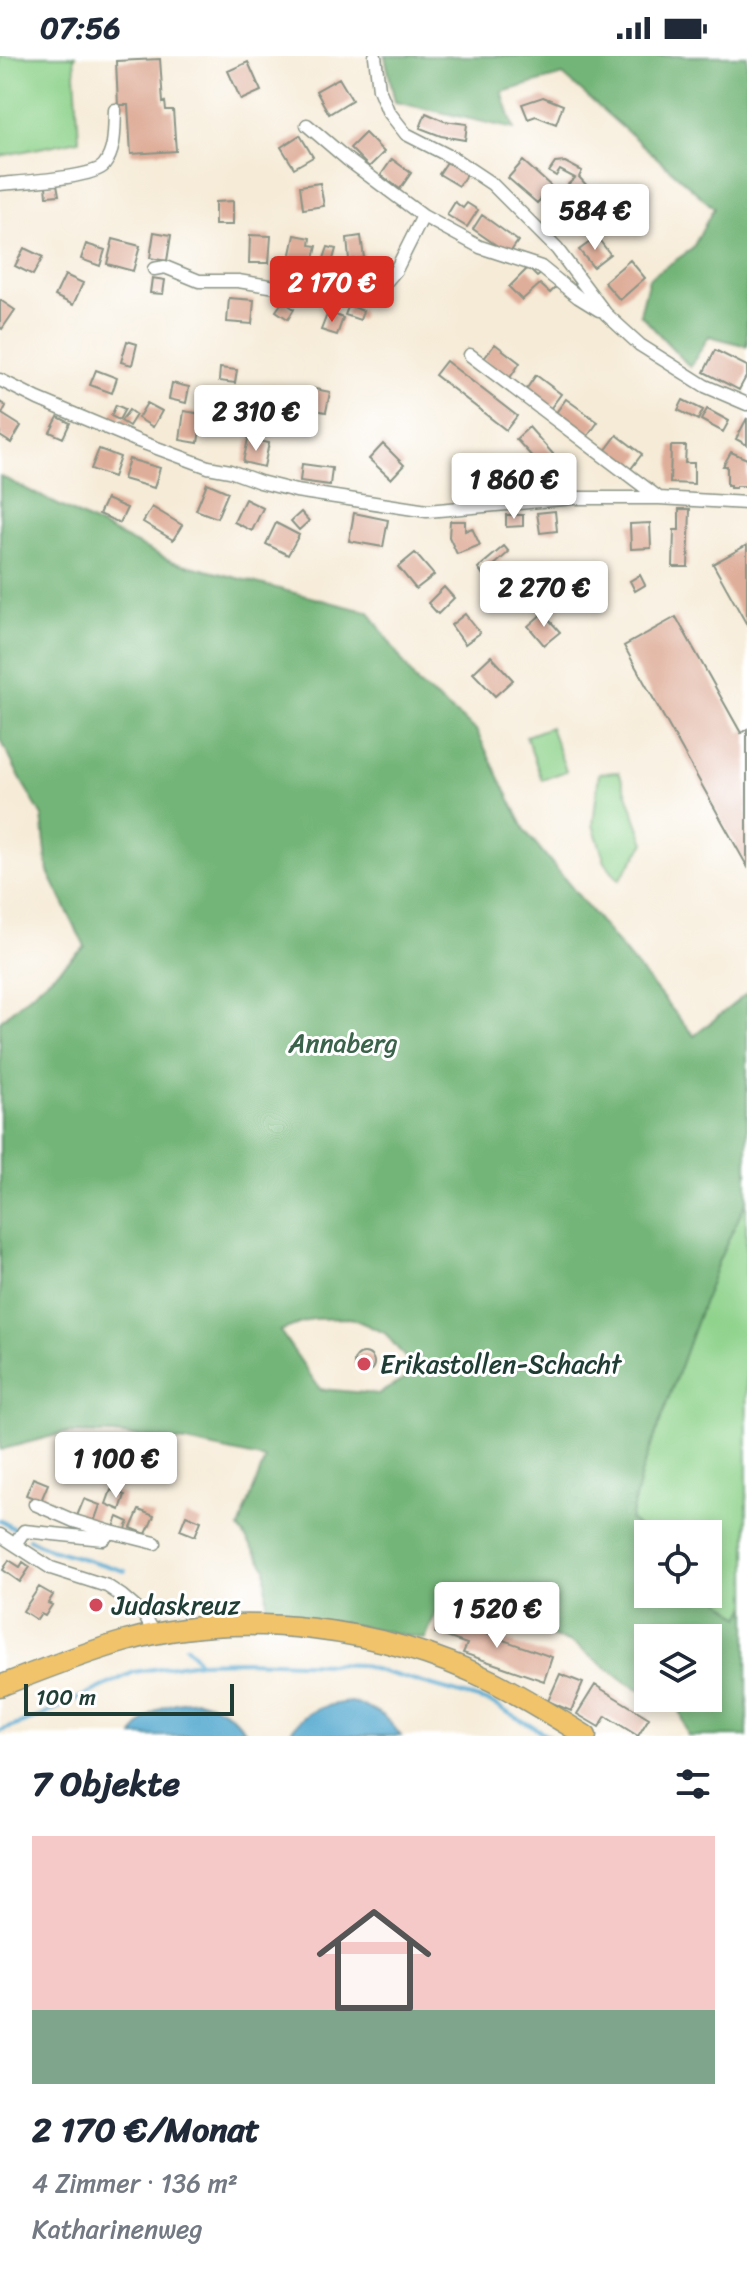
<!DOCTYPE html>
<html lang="de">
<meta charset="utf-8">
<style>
:root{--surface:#fff;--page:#f6f6f7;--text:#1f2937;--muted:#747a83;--accent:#d93025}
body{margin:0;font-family:Sriracha,sans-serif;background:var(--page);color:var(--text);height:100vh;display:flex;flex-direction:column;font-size:30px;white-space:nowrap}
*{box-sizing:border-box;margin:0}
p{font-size:26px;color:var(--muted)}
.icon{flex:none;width:44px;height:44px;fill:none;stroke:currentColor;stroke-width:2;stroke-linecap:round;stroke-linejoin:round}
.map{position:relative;height:1680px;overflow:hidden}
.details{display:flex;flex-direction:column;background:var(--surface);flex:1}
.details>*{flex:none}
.controls{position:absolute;left:634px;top:1464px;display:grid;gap:16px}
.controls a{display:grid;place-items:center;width:88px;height:88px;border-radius:0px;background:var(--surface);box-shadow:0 4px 12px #0003;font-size:40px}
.scale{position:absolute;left:24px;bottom:20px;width:210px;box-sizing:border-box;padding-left:8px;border:4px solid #1f3d34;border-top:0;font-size:22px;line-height:28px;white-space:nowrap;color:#1f3d34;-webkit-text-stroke:6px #fff;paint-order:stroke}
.price{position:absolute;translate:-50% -68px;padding:0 18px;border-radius:8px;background:#fff;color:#222;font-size:26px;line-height:52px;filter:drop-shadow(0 2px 4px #0008)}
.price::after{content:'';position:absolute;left:50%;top:48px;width:24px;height:18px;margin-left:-12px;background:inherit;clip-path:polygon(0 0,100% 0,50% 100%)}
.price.current{background:var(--accent);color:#fff}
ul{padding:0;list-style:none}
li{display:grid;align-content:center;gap:16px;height:424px;padding:0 32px}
li span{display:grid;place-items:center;height:248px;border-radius:0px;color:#555}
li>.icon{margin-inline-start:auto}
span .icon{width:144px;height:144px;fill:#fffc;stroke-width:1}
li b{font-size:34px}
h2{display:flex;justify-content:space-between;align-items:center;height:96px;padding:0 32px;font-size:34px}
.status{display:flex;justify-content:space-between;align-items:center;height:56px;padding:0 40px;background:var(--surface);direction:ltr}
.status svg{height:22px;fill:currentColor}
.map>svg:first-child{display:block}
</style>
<div class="status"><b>07:56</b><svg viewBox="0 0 49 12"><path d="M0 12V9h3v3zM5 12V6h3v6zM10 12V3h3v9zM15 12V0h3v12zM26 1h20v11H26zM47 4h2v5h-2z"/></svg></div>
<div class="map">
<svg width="747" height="1680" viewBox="0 0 747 1680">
<rect width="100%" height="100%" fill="#fff"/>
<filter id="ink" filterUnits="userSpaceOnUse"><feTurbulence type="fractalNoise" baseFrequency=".0125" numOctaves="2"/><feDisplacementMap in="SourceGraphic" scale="16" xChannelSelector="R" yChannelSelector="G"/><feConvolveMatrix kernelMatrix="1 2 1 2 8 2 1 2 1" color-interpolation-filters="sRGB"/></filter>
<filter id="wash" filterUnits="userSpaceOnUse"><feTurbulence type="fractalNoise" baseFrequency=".006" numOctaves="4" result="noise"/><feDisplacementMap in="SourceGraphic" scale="32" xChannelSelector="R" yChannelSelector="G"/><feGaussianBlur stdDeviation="1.8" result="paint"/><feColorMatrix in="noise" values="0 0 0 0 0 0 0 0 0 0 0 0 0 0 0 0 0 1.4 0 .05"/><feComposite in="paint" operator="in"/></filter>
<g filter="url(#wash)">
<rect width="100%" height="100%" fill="#f6ebd7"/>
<!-- green -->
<path fill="#8fd38c" stroke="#578860" stroke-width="2" d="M0,0H76L74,1L79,84L0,100Z
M550,671L566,715L542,724L526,680Z
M619,716L645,787L619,824L605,806L593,769L599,717Z
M746,1143L747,1550L741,1561L708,1534V1478H648V1480L630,1464L641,1418L718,1206Z"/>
<!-- forest -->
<path fill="#73b578" stroke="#497956" stroke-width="2" fill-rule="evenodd" d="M385,0H747V290L709,280L690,311L640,258L649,222L692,193L714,152L563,19L502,36L514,73L395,46Z
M0,420L171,505L369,556L418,628L476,674L526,776L694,980L747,937V1144L718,1206L641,1418L630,1464L648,1480V1538H708V1534L741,1561L747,1550V1680H688L680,1654L657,1642H708V1582H648V1638L627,1627L574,1588L506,1564L438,1552L425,1583L343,1567L267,1559L266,1512L239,1472L265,1403L187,1386L113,1378L64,1377L0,1394V965L85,891L48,816L42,760L21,724L0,682ZM351,1262L385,1277L417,1316L378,1338L320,1333L280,1275L312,1263Z"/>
<!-- water -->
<path fill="#52a8cf" stroke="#387282" stroke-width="2" d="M197,1644C224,1651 233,1658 249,1680H133C147,1654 168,1646 197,1644Z
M351,1646C376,1653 386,1659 401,1680H288C302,1655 324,1648 351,1646Z"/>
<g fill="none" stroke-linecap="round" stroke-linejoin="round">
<!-- stream -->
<path stroke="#52a8cf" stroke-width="4" d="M0,1464L14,1473
M29,1483L50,1493L125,1515
M186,1590L199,1606
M0,1675L39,1661L134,1616L199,1606L245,1605L359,1609L489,1646L549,1680"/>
</g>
<g id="blocks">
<!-- building -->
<path fill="#dfae9a" d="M160,3L163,47L165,46L166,54H173L176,95L131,98L128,49H118L116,5Z
M248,6L261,35L241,44L228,15Z
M339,22L352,44L329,58L316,35Z
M543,41L563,49L556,68L536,60L528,63L522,48Z
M426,57L444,65L467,68L465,84L441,80L420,72Z
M365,77L384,96L369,111L350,92Z
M300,79L313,101L294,112L281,91Z
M392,103L411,117L400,133L381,119Z
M523,105L552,131L537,147L508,122Z
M447,106L467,117L459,130L439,118Z
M565,106L582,115L579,121L589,132L580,140L574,134L571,137L565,131L575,122L560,114L556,120L549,116L555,107Z
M320,127L324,150L303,153L300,130Z
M57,128L59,139L47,140L46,130Z
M565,143L580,163L562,176L547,156Z
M233,145V169H215V146Z
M455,146L463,152L467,147L478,154L467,171L447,159Z
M482,159L518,185L509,198L473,173Z
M154,176L171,179L167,205L150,202Z
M250,179L271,180L269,207H249Z
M295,179L311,182L310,189L317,190L312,211L304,209L302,215L288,212Z
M361,180L364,202L349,204L347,182Z
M597,181L610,198L593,211L579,194Z
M113,183L140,190L133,215L107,208Z
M86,188L105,194L100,210L81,203Z
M328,191L336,193L329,217L320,214Z
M24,192L43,201L33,219L15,210Z
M630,204L645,222L620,244L604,226Z
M528,212L537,221L542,217L557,230L550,237L540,228L522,244L509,231Z
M65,219L83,227L73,249L55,240Z
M152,222L165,224L163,238L150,237Z
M229,242L254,244L252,268L227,266Z
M0,244L15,254L2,273L0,271Z
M283,245L294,253L288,263L276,255Z
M349,249L363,255L360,264L345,259Z
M328,256L343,262L337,279L321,274Z
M127,285L137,288L132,309L121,306Z
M495,288L520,307L509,323L483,304Z
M715,294L747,310V319L739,334L704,316Z
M446,305L517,360L506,374L435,319Z
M220,312L237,314L235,327L219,325Z
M96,314L117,322L112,337L90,329Z
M536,319L561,338L550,353L525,335Z
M172,327L189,331L186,347L169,343Z
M310,332L330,336L326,356L305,352Z
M566,343L598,366L587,381L555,358Z
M683,344L703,354L698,364L678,354Z
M0,346L6,350L2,358L21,370L11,387L0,380Z
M147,347L162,355L153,371L138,362Z
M116,349L125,353L119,364L111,360Z
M707,353L729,365L723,376L701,364Z
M129,354L136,359L129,370L121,365Z
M184,355L202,358L198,387L180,384Z
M58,361L70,367L63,382L50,376Z
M262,361L277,364L274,377L260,374Z
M747,362V389L736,383Z
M529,371L569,416L556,427L516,383Z
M617,379L642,398L630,414L605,395Z
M248,383L269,387L264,411L243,406Z
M383,388L404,409L391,423L369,403Z
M671,390H686L685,407H694V428L670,427Z
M99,393L120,401L113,421L91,413Z
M731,396L747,403V430H736V432H730V429H727V410H723Z
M129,403L160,412L154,432L123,423Z
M302,408L332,412L330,429L300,425Z
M207,427L228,436L217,462L196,454Z
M106,443L127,452L120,467L99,458Z
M245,443L263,452L252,475L234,466Z
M152,451L182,469L173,484L143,466Z
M679,453H690L688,511H673L674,474H679Z
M555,455L557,475L540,477L537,457Z
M301,456L309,465L299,474L291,465Z
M354,457L388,464L383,491L349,485Z
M506,459H523V470L506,471Z
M450,465H465V475L472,472L480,489L457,498L449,481Z
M276,467L299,479L288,499L266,488Z
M650,467L651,492L631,493L630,468Z
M747,489V569L713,508Z
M504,490L509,496L483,519L478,512Z
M415,497L434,519L416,533L398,511Z
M505,511L529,534L514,550L490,527Z
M640,519L645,529L635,535L630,525Z
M444,531L454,542L438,558L428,547Z
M543,557L560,576L544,589L528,570Z
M465,558L480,577L465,588L451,569Z
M676,561L741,677L747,673V810L624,590Z
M491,600L513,624L495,640L473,617Z
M354 1307a10 10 0 1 1 20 0a10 10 0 1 1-20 0Z
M33,1422L48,1428L41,1445L26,1439Z
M111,1434L125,1439L120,1454L106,1448Z
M84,1443L100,1449L94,1466L77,1460Z
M139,1454L154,1460L146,1478L131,1472Z
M186,1459L201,1465L195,1480L180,1474Z
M118,1461L129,1466L125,1475L114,1471Z
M9,1504L20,1511L23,1506L30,1511L20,1526L3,1514Z
M39,1531L53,1539L48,1547L52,1549L45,1560L41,1558L37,1564L23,1555Z
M440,1562L552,1601L544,1625L463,1597L467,1588L435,1577Z
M560,1618L583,1627L571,1655L548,1645Z
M595,1629L649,1662L638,1680L606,1660L599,1671L577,1658Z"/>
</g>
</g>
<g filter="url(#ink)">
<use href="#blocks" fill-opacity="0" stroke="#8a9486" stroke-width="2"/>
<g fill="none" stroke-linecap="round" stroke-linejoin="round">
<!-- minor casing -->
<g stroke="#8a9486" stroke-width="15">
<path id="minor" d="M375,0L379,33L388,55L406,78L453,102L492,128L557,193L606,258L640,289L705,330L747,348
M307,69L348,104L423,160L480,191L541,211L578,241L599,254
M0,128C20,126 94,122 104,109C116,94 114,72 115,54
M154,213L165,211L199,225H238L314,237L369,234L385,227L396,214L423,160
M470,299L659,442
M0,324L38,343L138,385L208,411L230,415L260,426L296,435L427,455L574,442H659L747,447
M35,1448L74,1465L111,1476
M0,1479L51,1512L107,1530L122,1540L144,1559L155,1578
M17,1490L18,1484L24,1475L103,1483L111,1476L155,1487"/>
</g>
<!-- primary casing -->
<g stroke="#8a9486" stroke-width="23">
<path id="primary" d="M0,1630C41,1614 83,1597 126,1585C242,1552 384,1572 492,1625C524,1641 555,1661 586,1680"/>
</g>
<!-- minor -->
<use href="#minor" stroke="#fff" stroke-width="12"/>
<!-- primary -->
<use href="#primary" stroke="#f1c36a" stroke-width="20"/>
</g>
</g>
<!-- markers -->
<g fill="#d1495b" stroke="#fff" stroke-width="3">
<circle cx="364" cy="1308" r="8"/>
<circle cx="96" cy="1549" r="8"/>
</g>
<g text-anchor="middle" stroke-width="6" stroke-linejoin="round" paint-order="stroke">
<!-- park labels -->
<g font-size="26" fill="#3b624a" stroke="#fff">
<text x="343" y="996">Annaberg</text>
</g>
<!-- poi labels -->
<g font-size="26" fill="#1f3d34" stroke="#fff" text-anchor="start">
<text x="380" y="1317">Erikastollen-Schacht</text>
<text x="112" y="1558">Judaskreuz</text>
</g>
</g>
</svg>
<div class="controls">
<a><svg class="icon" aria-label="locate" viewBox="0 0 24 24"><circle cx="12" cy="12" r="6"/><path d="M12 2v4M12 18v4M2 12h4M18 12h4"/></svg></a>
<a><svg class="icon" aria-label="layers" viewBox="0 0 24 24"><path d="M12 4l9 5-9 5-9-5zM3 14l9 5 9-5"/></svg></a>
</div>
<div class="scale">100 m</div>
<b class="price" style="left:595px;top:196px">584 €</b>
<b class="price current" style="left:332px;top:268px">2 170 €</b>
<b class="price" style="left:256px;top:397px">2 310 €</b>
<b class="price" style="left:514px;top:465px">1 860 €</b>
<b class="price" style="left:544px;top:573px">2 270 €</b>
<b class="price" style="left:116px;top:1444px">1 100 €</b>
<b class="price" style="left:497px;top:1594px">1 520 €</b>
</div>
<section class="details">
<h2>7 Objekte<svg class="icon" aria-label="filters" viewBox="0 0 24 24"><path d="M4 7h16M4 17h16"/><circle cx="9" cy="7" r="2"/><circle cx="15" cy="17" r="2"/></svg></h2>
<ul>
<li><span style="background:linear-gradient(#f6c9c9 70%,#7fa58c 0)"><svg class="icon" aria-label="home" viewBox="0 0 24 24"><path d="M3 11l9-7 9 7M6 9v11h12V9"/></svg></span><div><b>2 170 €/Monat</b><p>4 Zimmer · 136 m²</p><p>Katharinenweg</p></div></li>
</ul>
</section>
